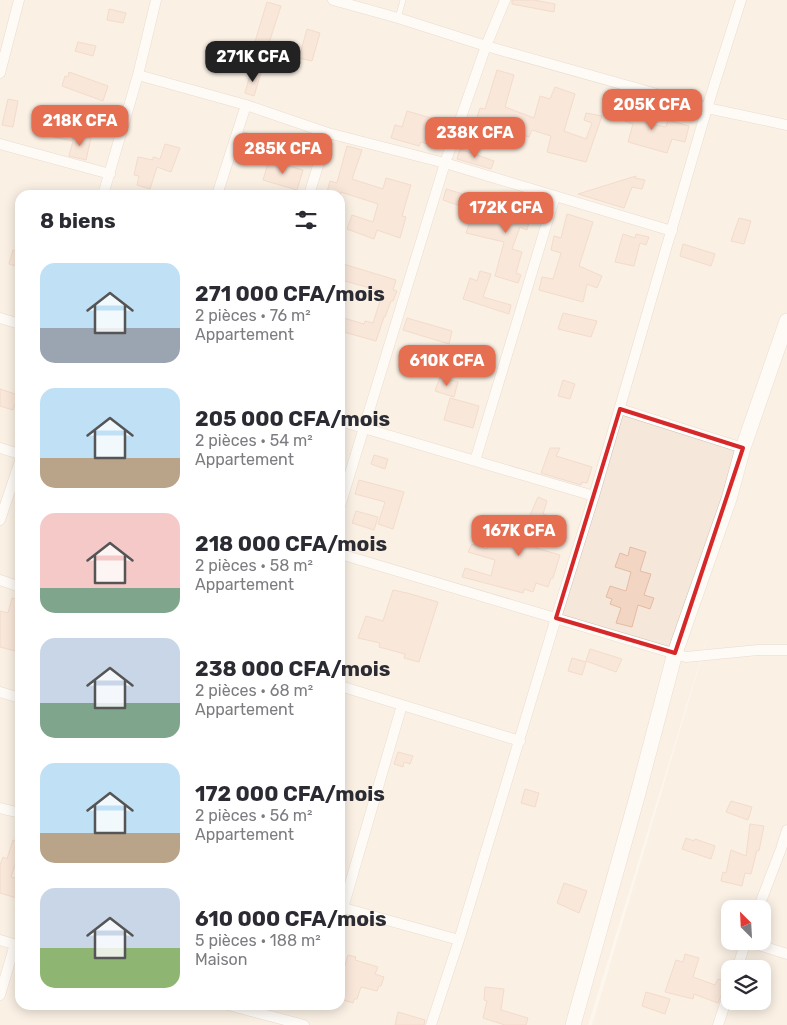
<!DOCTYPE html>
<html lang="fr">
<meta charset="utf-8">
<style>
:root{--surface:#fff;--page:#f2f2f3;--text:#2b2b33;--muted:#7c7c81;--accent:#e76f51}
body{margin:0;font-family:Rubik,sans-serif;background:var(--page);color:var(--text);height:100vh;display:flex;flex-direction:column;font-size:19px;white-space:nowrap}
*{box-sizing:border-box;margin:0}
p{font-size:16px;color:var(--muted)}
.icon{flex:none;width:28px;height:28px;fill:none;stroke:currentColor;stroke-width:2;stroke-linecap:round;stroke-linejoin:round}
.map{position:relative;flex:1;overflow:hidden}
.details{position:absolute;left:15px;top:190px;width:330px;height:820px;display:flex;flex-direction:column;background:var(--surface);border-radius:15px;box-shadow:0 2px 12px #0003}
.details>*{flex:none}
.needle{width:32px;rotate:336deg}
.fabs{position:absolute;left:721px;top:900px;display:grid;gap:10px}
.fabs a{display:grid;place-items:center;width:50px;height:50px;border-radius:10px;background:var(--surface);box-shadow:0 2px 12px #0003;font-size:25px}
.price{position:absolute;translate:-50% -42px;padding:0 11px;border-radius:10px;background:var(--accent);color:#fff;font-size:16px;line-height:32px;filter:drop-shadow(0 1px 2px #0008)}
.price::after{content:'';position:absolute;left:50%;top:30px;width:15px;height:11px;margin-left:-8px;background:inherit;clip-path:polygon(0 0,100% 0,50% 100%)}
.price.selected{background:#222;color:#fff}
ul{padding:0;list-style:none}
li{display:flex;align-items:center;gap:15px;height:125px;padding:0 25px}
li span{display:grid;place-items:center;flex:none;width:140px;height:100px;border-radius:15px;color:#555}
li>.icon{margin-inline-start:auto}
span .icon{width:60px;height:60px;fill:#fffc;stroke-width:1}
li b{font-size:21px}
h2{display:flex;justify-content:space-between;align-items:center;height:60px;padding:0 25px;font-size:21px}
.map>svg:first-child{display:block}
</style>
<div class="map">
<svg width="787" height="1025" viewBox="0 0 787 1025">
<rect width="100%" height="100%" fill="#fdf6ec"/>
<!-- residential -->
<path fill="#f5e8da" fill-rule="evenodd" d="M0,0H787V1025H592L725,580L588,1025H0ZM20,195H340V1005H20ZM730,909H762V941H730ZM730,969H762V1001H730Z"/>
<!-- building -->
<path fill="#f3d5c3" stroke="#e6bba3" d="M512,0H534L555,4L554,12L512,4Z
M267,2L281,6L267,49L254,45Z
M109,9L126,13L123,23L107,20Z
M307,29L320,33L312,61L299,58Z
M78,42L96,46L93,56L75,51Z
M497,70L514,75L505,107L534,118L540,96L550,99L555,87L575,94L564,131L586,139L592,123L584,120L586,113L602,116L586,162L547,152L551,136L532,130L529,137L505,129L500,144L471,135L480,108L485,109Z
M251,71L261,73L254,96L245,93Z
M69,72L108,86L103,101L62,86L65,76L68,77Z
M8,99L18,101L13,127L2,125Z
M621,107L649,114L646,123L666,127L668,120L689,126L685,142L672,139L667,153L628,142L633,124L617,118Z
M407,111L438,120L436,130L441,131L436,147L421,142L419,146L391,138L395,125L402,127Z
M53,123L75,127L72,141L50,136Z
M244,132L263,138L257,155L239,149Z
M75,134L91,138L86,160L69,156Z
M165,144L180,148L171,172L157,167L150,189L137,185L139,176L134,175L138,157L153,160V157L160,159Z
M347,146L362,150L352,179L383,189L386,178L411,185L402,216L406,217L400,238L377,230L374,239L347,229L352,215L373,222L378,204L341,192L340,196L327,192L330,181L337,183Z
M460,149L494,161L491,169L457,159Z
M269,160L303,170L297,190L263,180Z
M636,176L635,178L645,180L642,189L632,187L624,208L578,194Z
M446,189L476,198L472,210L443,200Z
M511,197L535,206L534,209L543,213L540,222L530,219L527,230L520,227L512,249L522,252L516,273L521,275L518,283L495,276L504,242L466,233L473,213L502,222Z
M567,214L593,222L579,266L602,276L597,288L587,284L583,302L539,290L542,277L553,279L561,253L551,250L554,236L561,238Z
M739,218L751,221L744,244L731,241Z
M623,234L635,238L636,234L649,237L646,245L640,243L634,266L615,262Z
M683,244L715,254L711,266L680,256Z
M13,250L20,252V267L9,264Z
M340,263L396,280L393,290L397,291L393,301H391L385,317H384L376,341L340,331V317L364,324L365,321L373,323L381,298L379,297L381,291L345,281L340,279Z
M480,271L491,274L483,297L511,305L509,314L463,299L470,278L477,281Z
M563,313L597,321L591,337L558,329Z
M407,318L452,331L449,344L403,330Z
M440,377L458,382L454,397L435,391Z
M563,380L575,384L570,399L558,396Z
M0,389L18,395L13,410L0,406Z
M450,398L479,406L473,428L444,420Z
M550,448H560L556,456L592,467L587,483L582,482L581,485L541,473Z
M374,455L388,459L385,469L371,464Z
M359,480L404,492L393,529L378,524L385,502L355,494Z
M538,497L547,501L543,514L558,519L555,529L542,525L536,548L560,555L553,578H551L548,587L536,583L533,592L524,589L523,593L462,577L465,568L491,576L495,560L468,552L472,544L487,549L492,534L523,545L528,520Z
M356,511L378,517L374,530L352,523Z
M630,547L646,552L640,571L651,574L644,595L654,598L650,609L638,605L632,627L616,623L621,608L610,604L612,599L606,597L610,586L626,591L631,572L615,567L620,553L628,556Z
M393,590L407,593L438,602L419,662L404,658L405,654L379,647L380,643L358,638L366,616L383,621Z
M12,598L20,600L19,652L0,647V611L8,613Z
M590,649L622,659L616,672L586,661Z
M572,658L586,662L582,675L568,671Z
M398,752L413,756L410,764L404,762L403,767L394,764Z
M525,789L539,793L535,807L521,803Z
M731,801L752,807L748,820L726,812Z
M750,824L764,826L759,851L757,850L751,874L745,873L742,886L721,881L723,872L726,873L731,850L746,856Z
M686,838L694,841L695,839L715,846L711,859L682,849Z
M13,840L20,842V849L11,877L20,880V899L0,893V865L3,857L7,859Z
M564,883L587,891L579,913L557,903Z
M685,954L699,958L693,977L715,985L718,979L727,982L718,1003L694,994L693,999L665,992L676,960L683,962Z
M348,955L356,957L355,960L378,967L375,974L384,977L381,986H379L377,991L361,987L357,999H354L353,1003L340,999V982Z
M485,987L504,989L501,1010L528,1018L526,1025H505L483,1018L487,1001L484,1000Z
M646,992L670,999L665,1014L642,1006Z
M398,1012L425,1020L424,1025H395Z"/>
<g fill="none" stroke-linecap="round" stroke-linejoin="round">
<!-- lane casing -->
<g stroke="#d1beb0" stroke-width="6">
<path id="lane" d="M398,18L403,0"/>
</g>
<!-- street casing -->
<g stroke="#d1beb0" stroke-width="11">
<path id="street" d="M333,0L398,18L486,46L707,108L787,125
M0,73L19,0
M138,75L246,105L328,133L445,163L672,231
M0,144L110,174
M103,195L138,75L156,0
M217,195L246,105
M309,195L328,133
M0,318L20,324
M620,409L743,448
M340,421L594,496
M0,448L20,454
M475,461L555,196
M340,506L445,163L486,46L505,0
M0,520L20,461
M340,554L686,657L758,650H787
M0,580L20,587
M340,686L520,741
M0,692L20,698
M0,808L20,813
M340,907L459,940
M343,908L402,705
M758,909L781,849L787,830
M0,940L20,946
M746,941L787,954
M737,969L746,941
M0,995L15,944
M228,1005L304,1025
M431,1025L459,940L556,618L594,496L707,108L741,0
M718,1025L730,989"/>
</g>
<!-- secondary casing -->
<g stroke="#d6c0b0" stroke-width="16">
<path id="secondary" d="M573,1025L637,797L675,653L729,499L743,448L787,321"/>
</g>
<!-- lane -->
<use href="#lane" stroke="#fff" stroke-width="5"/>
<!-- street -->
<use href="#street" stroke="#fff" stroke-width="10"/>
<!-- secondary -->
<use href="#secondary" stroke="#fff" stroke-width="15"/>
</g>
<!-- marked area -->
<path d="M0 0H787V1025H0ZM620,409L743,448L675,653L556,618Z" fill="#fdf6ec" fill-opacity=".55" fill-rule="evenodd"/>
<path fill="none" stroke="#d62828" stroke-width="4" stroke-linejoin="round" d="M620,409L743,448L675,653L556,618Z"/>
</svg>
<div class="fabs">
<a><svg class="needle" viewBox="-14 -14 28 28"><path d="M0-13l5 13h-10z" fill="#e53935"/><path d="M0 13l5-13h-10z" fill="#7c7c81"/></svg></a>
<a><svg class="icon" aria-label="layers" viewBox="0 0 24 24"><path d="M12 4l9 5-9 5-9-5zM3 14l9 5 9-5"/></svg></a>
</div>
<b class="price selected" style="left:253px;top:83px">271K CFA</b>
<b class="price" style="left:652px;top:131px">205K CFA</b>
<b class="price" style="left:80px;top:147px">218K CFA</b>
<b class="price" style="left:475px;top:159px">238K CFA</b>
<b class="price" style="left:283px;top:175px">285K CFA</b>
<b class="price" style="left:506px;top:234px">172K CFA</b>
<b class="price" style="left:447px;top:387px">610K CFA</b>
<b class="price" style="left:519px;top:557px">167K CFA</b>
<section class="details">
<h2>8 biens<svg class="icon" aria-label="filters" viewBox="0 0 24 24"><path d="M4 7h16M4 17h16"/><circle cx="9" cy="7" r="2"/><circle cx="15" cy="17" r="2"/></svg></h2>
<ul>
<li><span style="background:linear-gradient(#bfe0f5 65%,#9aa5b1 0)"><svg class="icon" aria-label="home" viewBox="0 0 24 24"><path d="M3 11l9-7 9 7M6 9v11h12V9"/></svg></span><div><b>271 000 CFA/mois</b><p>2 pièces · 76 m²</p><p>Appartement</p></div></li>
<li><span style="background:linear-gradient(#bfe0f5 70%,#b9a48a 0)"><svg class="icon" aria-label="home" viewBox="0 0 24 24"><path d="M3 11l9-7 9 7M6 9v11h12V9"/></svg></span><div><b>205 000 CFA/mois</b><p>2 pièces · 54 m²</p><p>Appartement</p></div></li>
<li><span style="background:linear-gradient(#f6c9c9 75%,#7fa58c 0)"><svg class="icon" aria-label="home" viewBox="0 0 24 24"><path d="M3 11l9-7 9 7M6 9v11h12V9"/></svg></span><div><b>218 000 CFA/mois</b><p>2 pièces · 58 m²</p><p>Appartement</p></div></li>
<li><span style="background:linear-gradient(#c9d6e8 65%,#7fa58c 0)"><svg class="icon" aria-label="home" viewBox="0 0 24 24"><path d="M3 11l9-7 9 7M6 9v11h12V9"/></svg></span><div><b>238 000 CFA/mois</b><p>2 pièces · 68 m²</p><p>Appartement</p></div></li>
<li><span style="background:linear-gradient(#bfe0f5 70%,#b9a48a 0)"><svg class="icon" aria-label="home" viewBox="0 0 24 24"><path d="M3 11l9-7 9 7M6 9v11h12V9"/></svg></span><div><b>172 000 CFA/mois</b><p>2 pièces · 56 m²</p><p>Appartement</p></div></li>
<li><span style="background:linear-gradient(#c9d6e8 60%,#8fb573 0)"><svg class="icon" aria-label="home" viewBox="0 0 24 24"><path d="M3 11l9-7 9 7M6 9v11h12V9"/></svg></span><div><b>610 000 CFA/mois</b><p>5 pièces · 188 m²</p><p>Maison</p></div></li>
</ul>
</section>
</div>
